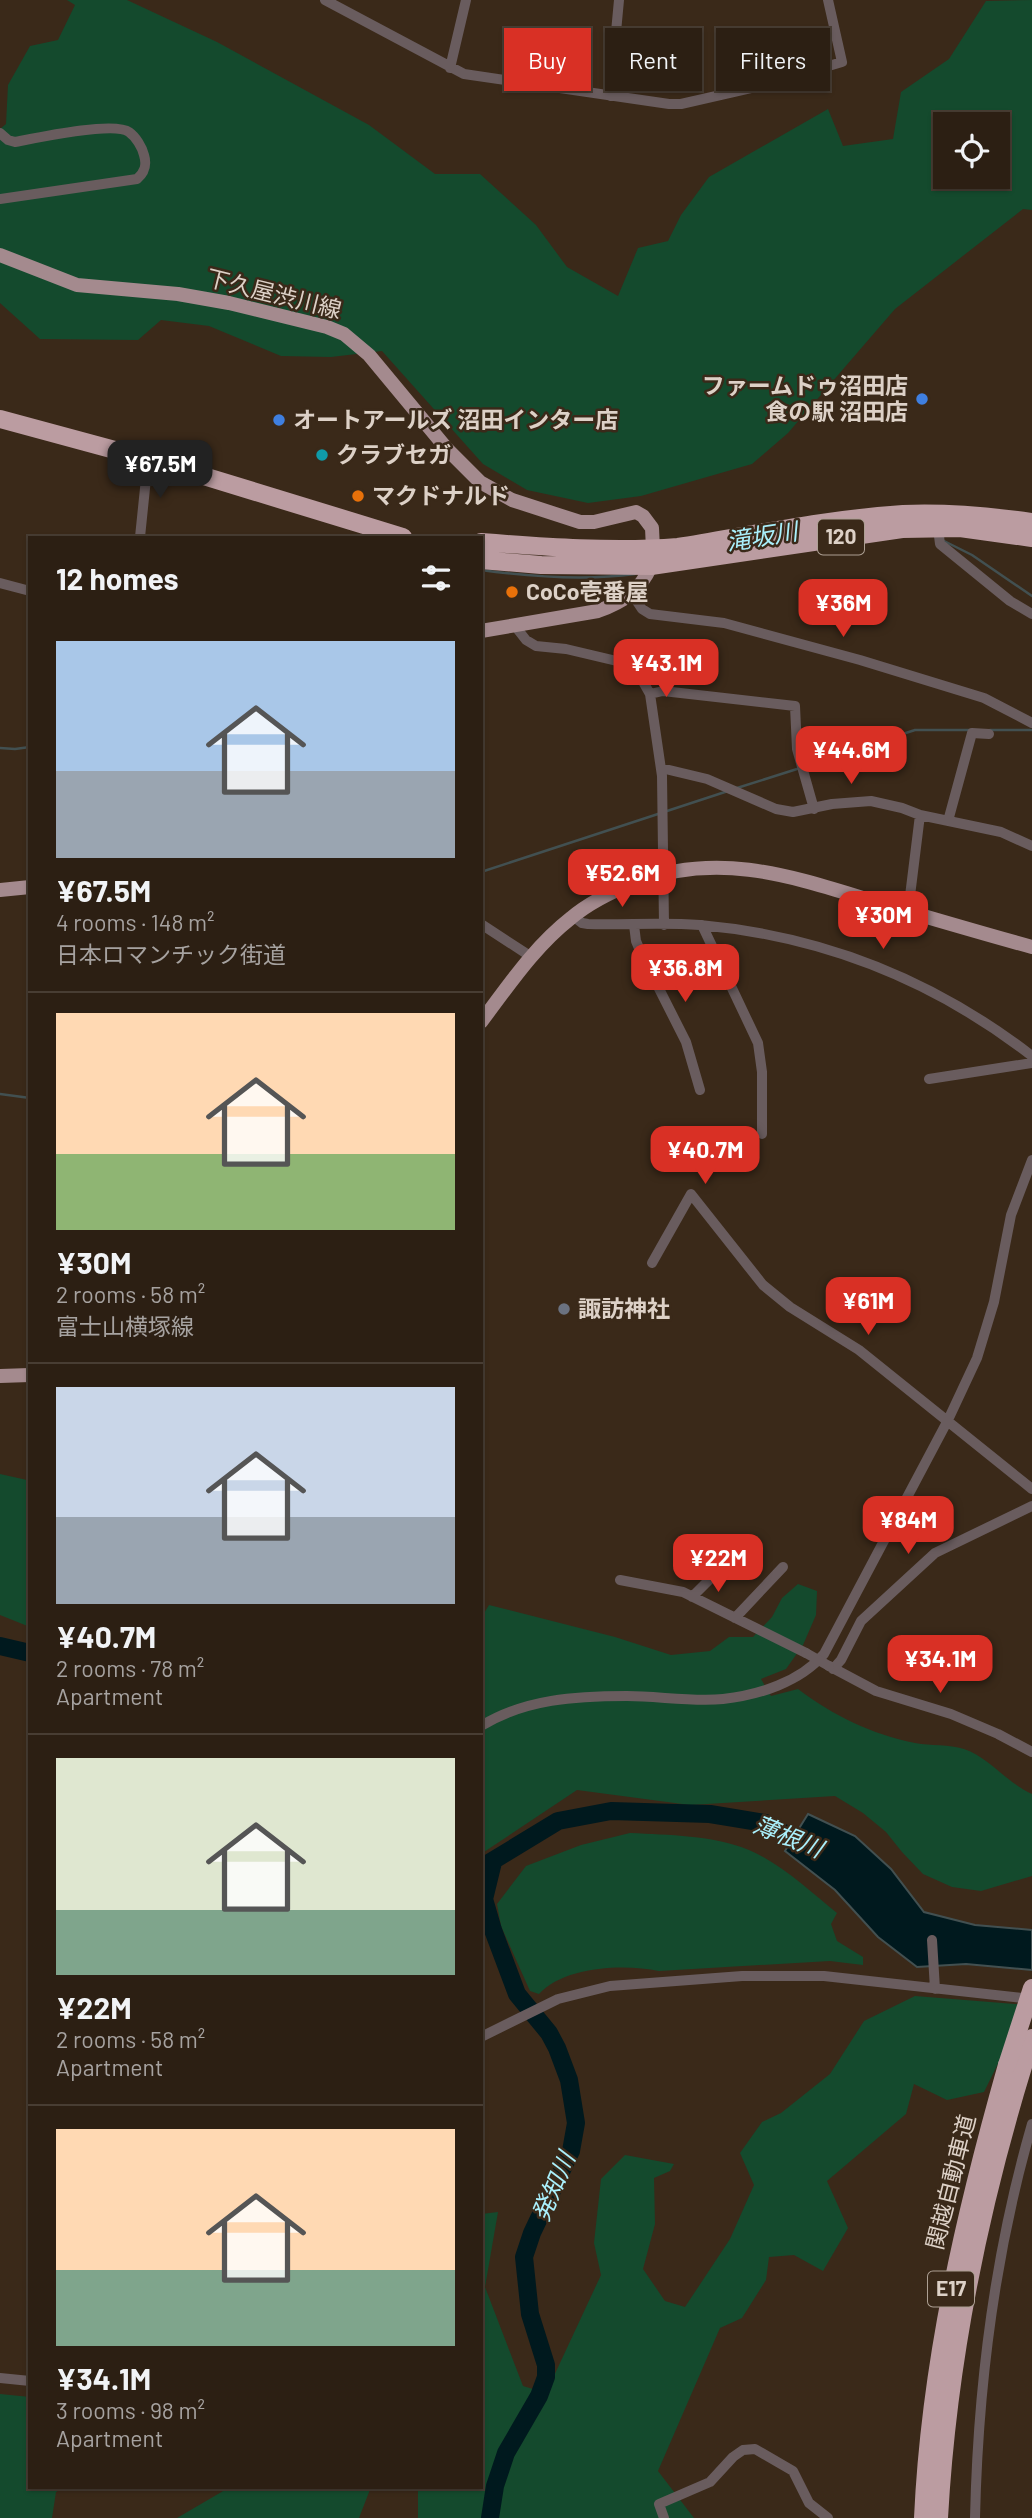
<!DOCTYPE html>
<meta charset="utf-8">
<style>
:root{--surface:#2c1f13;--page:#34271c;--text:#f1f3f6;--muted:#a6a2a0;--line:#483d33;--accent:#d93025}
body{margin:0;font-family:Barlow,"Noto Sans JP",sans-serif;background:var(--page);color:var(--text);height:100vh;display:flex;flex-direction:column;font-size:26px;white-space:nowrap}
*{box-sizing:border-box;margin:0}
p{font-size:23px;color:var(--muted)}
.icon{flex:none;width:38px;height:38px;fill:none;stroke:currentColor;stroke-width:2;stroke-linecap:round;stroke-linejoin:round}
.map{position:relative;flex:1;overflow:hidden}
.side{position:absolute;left:28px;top:536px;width:455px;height:1953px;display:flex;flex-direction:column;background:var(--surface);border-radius:0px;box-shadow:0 2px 5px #0004,0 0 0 2px var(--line)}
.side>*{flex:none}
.guide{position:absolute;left:504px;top:28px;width:422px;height:63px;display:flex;gap:14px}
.tools{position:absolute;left:933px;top:112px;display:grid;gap:14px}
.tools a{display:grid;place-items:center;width:77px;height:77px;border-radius:0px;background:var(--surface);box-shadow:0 2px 5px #0004,0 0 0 2px var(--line);font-size:35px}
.price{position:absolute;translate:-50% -60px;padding:0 16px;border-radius:14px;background:var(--accent);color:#fff;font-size:23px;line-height:46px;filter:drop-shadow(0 2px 4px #0008)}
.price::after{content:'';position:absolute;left:50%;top:42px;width:21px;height:16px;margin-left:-10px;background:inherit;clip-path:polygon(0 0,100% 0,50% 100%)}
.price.current{background:#222;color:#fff}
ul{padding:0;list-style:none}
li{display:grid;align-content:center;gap:14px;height:371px;padding:0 28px}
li+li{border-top:2px solid var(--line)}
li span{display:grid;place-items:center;height:217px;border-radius:0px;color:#555}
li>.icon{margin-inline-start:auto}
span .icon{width:126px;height:126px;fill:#fffc;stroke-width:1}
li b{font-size:30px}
h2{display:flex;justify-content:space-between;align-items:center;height:84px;padding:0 28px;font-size:30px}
.tag{padding:0 24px;border-radius:0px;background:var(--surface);box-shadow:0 2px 5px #0004,0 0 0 2px var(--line);font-size:24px;line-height:63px}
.tag.current{background:var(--accent);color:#fff}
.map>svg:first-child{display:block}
</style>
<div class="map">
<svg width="1032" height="2518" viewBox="0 0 1032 2518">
<rect width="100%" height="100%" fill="#3a2919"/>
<!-- green -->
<path fill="#144a2d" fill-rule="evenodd" d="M67,0H127L217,42L369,125L435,174H480L536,225L567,267L618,296L638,248L668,241L681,215L709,177L828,109L843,146L893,139L901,92L949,59L986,1L1032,0V210L1023,209L895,309L788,433L752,464L641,496L588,503L527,490L483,464L382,351L331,357L281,356L209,326L161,320L138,340L40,339L0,303V129L6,124L8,85L30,46L58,40L75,5ZM945,124H998V177H945Z
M30,1463V1627L0,1615V1474L27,1480Z
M798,1584L817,1591L816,1615L803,1645L786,1669L761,1679L771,1696L798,1689C834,1716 871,1734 915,1743C931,1746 949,1744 964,1749C990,1758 1007,1783 1032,1794V1876L981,1891L952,1887L923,1874L902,1852L886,1832L863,1813L835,1796L690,1805L577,1790L481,1854V1618L489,1605L615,1637L671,1655L710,1651L729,1637H753L772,1617L782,1598Z
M630,1833C669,1835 712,1835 749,1850C780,1863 811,1892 837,1913L831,1924L837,1941L863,1957V1965L830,1961L659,1971C624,1964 565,1966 539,1994L530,1991L501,1926L497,1904L526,1866L581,1845Z
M915,1996L1027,2005L984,2092L947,2100L914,2084L906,2114L827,2181L848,2228L823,2271L794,2255L769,2257L766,2280L742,2318L720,2328L658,2471L694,2518H418V2487H481V2214L498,2212L485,2287L523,2386L546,2393L601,2275L594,2243L601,2179L625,2155L674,2164L670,2171L654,2178L655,2224L643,2269L665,2301L685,2307L730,2239L754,2185L740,2153L762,2122L781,2113L830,2074L864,2021Z
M0,2394L30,2397V2487H65L56,2492L52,2518H0Z
M230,2487H371L359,2518H177Z"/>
<!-- water -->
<path fill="#00191e" stroke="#425051" stroke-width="2" d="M808,1814L855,1836L891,1869L924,1912L975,1925L1032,1930V1970L966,1964L917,1967L878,1937L835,1890L785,1851Z"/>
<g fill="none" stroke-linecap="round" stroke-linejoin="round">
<!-- stream -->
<path stroke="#425051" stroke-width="2.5" d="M942,540L972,555L1032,596
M481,570C532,577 584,581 635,574
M990,730H1032
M0,748L15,749L30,747
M804,766L915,730H970
M737,788L797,769
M667,811L728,791
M481,872L658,814
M0,1094L30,1098"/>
<!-- river -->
<path stroke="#00191e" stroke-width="18" d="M0,1646L30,1653
M484,1866L558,1821L611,1811L710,1814L765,1823L813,1849
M490,2518L495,2486L506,2453L539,2396L546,2377V2365L530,2314L524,2257L532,2233L571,2151L576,2123L569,2080L557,2048L549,2033L517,1994L493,1930L484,1899L493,1862"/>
<!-- minor -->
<path stroke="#695c5e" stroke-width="10" d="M325,0L464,74L669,104H681L765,85L842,62L828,0
M450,68L466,0
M610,96L619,0
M0,133L8,140L15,142C36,138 114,121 129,132C136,137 142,147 144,155C147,165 145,172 137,179L0,199
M938,528L940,544L1010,601L1032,614
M140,537L148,459
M0,583L30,591
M632,594L642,609L650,614L724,623L860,660L984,698L1032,723
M515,626L526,640L536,646L566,649L621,662L631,666L637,671L650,694L662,776L664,925
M650,694L663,691L795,706L797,749L814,809
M661,768L707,779L776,809L793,812L832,804L871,801L902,808L920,815L908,912
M920,815L1001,832L1032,846
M948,821L972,733L989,734
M573,916L582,923L588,924C625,925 663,922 700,925C823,936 935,981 1032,1056
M481,924L530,956
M634,925L636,941L641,953L686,1042L700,1090
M702,925L758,1043L762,1072V1134
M929,1079L1032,1063
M652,1263L691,1194L763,1285L790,1307L859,1350L1032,1489
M620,1580L683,1592L806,1653
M692,1597L721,1568
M735,1618L783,1567
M829,1666L876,1691L951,1714L998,1734L1032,1752
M833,1669L841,1660L861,1621L935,1553L1032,1506
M481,1726C525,1699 576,1696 627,1696C658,1696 692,1702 723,1699C759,1695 800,1682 824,1654L948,1420L977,1358L994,1302L1011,1215L1032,1160
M932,1940L935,1989
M481,2037L558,1999L610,1986L742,1976H824L1032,1999
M0,2378L30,2381
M664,2518L659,2504L710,2482L733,2457L743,2450L755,2449L793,2471L809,2503L828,2518
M975,2518C978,2385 995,2252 1032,2124"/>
<!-- major -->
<path stroke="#a48a8e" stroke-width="14" d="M0,255L77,285L178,294L229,303L327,327L344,334L369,355L447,449L480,482L512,500L580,522H594L636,512L643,516L652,528L653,549
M481,631L598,611C623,602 640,591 651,566
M0,890L30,887
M481,1022C509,985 534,947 571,918C590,902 613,891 636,882C722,850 796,878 879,903C930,918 981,933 1032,947
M0,1376L30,1375"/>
<!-- highway -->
<path stroke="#bb9ca1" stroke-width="18" d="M0,419L148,459L403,537
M481,542C546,547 613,552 678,547C752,535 827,519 903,514C946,512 989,516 1032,522
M481,560L541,565L651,566L902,529L960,528L1032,538
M923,2518C930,2363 965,2213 1007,2065
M939,2518C948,2354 982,2194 1032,2038"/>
<!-- minor-bridge -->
<path stroke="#695c5e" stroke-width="10" d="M806,1653L829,1666"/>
<!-- highway-bridge -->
<path stroke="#bb9ca1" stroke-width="18" d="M1007,2065L1032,1988"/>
</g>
<!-- markers -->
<g fill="#3f7fe0" stroke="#3a2919" stroke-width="2.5">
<circle cx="922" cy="399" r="7"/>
<circle cx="279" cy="420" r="7"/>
</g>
<circle fill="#0f9aa8" stroke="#3a2919" stroke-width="2.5" cx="322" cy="455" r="7"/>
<g fill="#e8710a" stroke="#3a2919" stroke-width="2.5">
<circle cx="358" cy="496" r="7"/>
<circle cx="512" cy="592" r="7"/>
</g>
<circle fill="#6b7280" stroke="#3a2919" stroke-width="2.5" cx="564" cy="1309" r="7"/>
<g text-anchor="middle" stroke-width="5" stroke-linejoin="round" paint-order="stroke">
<!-- shield labels -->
<g fill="#3a2919" stroke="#ac9f93" stroke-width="2">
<rect x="818" y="519.5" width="46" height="35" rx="5"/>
<rect x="928" y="2271.5" width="46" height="35" rx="5"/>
</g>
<g font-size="21" font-weight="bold" fill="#ddd1c7">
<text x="841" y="544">120</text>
<text x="951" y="2296">E17</text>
</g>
<!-- street labels -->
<g font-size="23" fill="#ddd1c7" stroke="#3a2919">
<text transform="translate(274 294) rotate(14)" y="8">下久屋渋川線</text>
<text transform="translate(951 2182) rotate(-76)" y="8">関越自動車道</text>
</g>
<!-- poi labels -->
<g font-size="23" font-weight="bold" fill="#ddd1c7" stroke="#3a2919" text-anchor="start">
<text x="908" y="394" text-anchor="end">ファームドゥ沼田店<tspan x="908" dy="26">食の駅 沼田店</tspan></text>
<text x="293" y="428">オートアールズ 沼田インター店</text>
<text x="336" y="463">クラブセガ</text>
<text x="372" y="504">マクドナルド</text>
<text x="526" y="600">CoCo壱番屋</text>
<text x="578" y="1317">諏訪神社</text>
</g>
<!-- water labels -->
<g font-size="24" font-style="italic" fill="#aaf0fc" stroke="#3a2919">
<text transform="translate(762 537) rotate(-9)" y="8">滝坂川</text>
<text transform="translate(788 1837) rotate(22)" y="8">薄根川</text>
<text transform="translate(554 2187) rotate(-67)" y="8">発知川</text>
</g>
</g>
</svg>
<div class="tools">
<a><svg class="icon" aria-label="locate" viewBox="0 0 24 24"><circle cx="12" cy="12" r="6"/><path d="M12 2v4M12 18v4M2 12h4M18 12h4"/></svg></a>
</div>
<b class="price current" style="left:160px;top:500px">¥67.5M</b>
<b class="price" style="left:843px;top:639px">¥36M</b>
<b class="price" style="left:666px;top:699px">¥43.1M</b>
<b class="price" style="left:851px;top:786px">¥44.6M</b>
<b class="price" style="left:622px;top:909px">¥52.6M</b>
<b class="price" style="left:883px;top:951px">¥30M</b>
<b class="price" style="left:685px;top:1004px">¥36.8M</b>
<b class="price" style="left:705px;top:1186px">¥40.7M</b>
<b class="price" style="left:868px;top:1337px">¥61M</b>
<b class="price" style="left:908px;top:1556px">¥84M</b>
<b class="price" style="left:718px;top:1594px">¥22M</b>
<b class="price" style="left:940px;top:1695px">¥34.1M</b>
<div class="guide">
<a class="tag current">Buy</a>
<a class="tag">Rent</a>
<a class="tag">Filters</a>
</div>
<section class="side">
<h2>12 homes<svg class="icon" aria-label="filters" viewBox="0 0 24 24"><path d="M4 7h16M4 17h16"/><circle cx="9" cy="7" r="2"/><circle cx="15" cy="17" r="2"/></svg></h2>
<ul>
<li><span style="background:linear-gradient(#a9c7e8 60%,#9aa5b1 0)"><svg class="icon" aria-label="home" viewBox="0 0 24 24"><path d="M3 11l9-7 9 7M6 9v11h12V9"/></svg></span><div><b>¥67.5M</b><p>4 rooms · 148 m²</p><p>日本ロマンチック街道</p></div></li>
<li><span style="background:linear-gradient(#ffd9b3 65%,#8fb573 0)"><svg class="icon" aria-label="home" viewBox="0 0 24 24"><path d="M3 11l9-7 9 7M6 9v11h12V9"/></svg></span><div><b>¥30M</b><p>2 rooms · 58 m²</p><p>富士山横塚線</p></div></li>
<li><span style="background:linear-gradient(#c9d6e8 60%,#9aa5b1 0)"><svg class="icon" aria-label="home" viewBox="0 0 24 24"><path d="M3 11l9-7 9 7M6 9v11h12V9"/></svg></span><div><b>¥40.7M</b><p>2 rooms · 78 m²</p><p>Apartment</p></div></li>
<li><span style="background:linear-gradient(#dfe7d0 70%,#7fa58c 0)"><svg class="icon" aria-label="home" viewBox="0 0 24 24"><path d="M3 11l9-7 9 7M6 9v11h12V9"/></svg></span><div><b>¥22M</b><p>2 rooms · 58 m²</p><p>Apartment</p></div></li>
<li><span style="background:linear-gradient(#ffd9b3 65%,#7fa58c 0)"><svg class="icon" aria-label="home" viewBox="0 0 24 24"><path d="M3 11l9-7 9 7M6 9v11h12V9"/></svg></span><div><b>¥34.1M</b><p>3 rooms · 98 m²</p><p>Apartment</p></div></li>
</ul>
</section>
</div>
